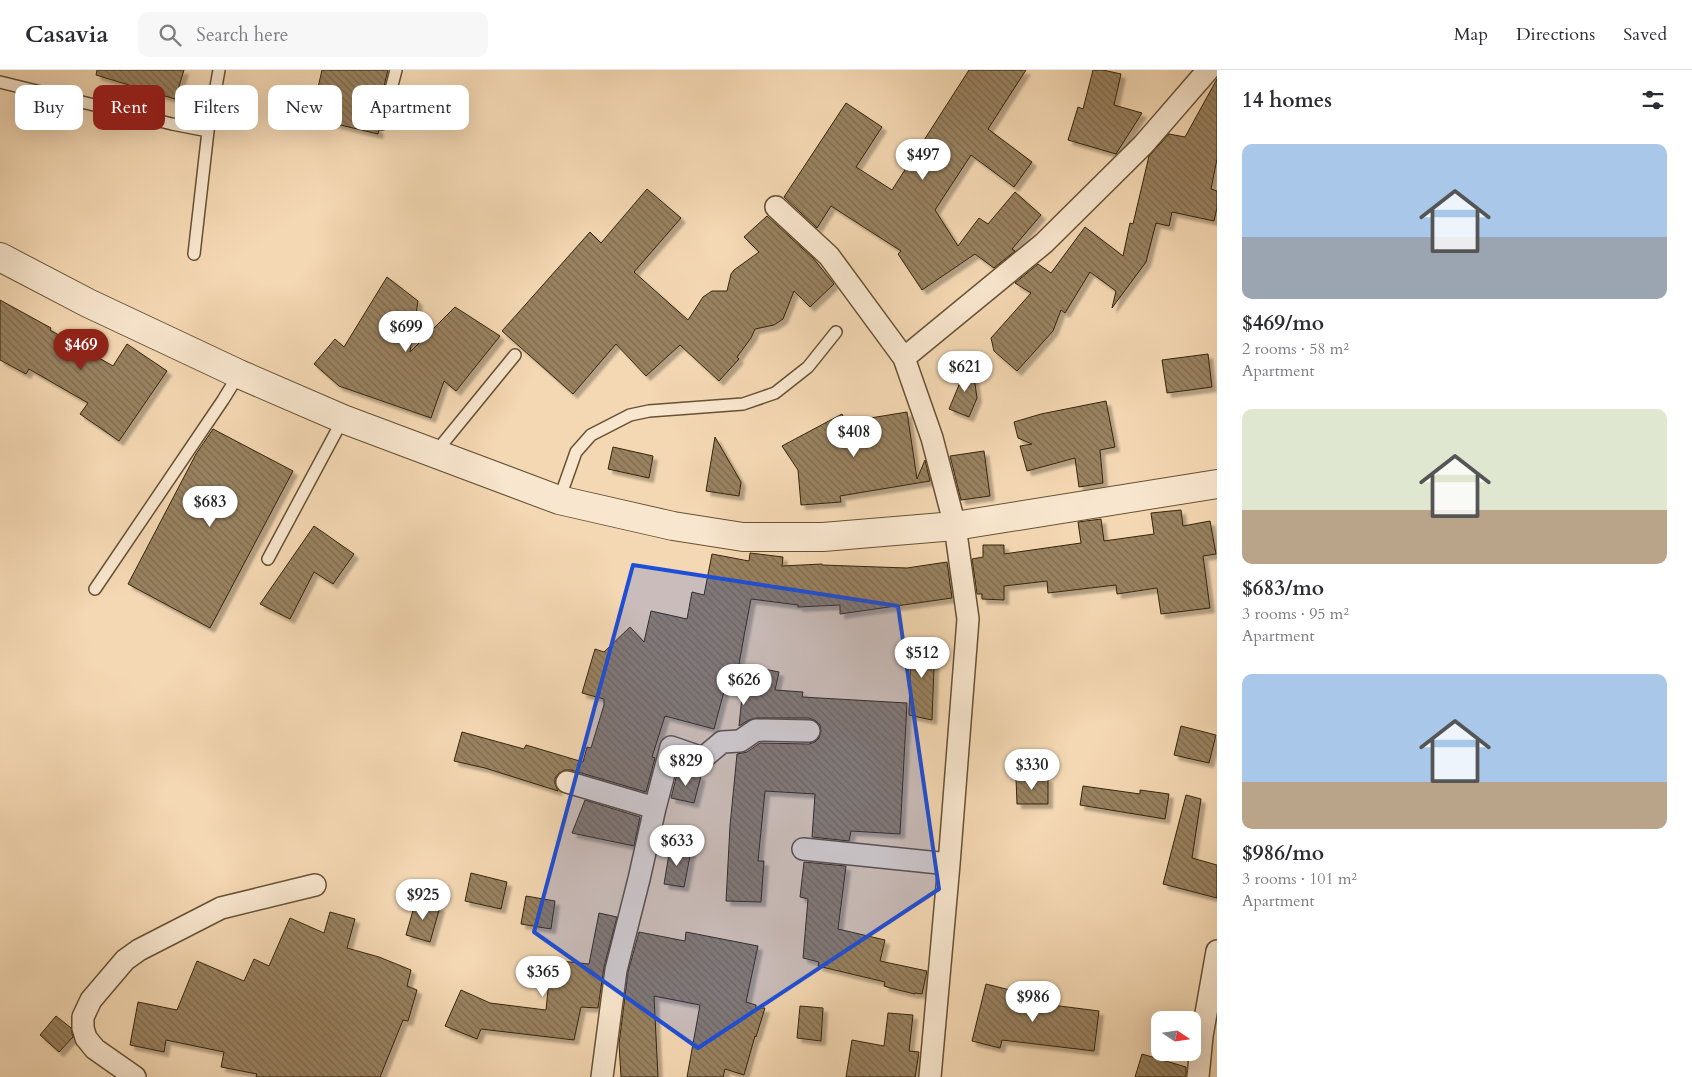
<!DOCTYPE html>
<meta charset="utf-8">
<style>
:root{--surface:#fff;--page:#f7f7f7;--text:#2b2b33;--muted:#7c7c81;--line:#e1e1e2;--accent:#8f2418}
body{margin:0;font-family:Cardo,serif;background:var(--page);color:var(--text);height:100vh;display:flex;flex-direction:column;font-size:19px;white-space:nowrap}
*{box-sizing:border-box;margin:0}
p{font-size:16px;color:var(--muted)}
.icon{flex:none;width:28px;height:28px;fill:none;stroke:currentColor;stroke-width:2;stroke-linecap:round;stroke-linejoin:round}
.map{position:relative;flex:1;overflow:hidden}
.side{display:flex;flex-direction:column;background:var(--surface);width:475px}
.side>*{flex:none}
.top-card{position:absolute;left:15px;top:15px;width:475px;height:45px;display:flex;gap:10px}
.needle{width:32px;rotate:103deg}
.fabs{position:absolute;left:1151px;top:941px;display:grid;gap:10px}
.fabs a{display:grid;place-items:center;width:50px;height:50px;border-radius:10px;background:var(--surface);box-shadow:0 5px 20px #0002;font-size:25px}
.price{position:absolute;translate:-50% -42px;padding:0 11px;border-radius:18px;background:#fff;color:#222;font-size:16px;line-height:32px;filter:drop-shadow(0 1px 2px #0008)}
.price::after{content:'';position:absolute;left:50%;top:30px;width:15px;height:11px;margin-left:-8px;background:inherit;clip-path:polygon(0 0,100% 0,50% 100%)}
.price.on{background:var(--accent);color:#fff}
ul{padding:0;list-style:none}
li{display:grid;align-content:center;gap:10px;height:265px;padding:0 25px}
li span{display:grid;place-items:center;height:155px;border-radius:10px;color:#555}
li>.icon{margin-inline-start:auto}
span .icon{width:90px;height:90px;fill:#fffc;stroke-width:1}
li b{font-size:21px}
h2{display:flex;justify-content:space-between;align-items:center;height:60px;padding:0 25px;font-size:21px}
.pill{padding:0 18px;border-radius:10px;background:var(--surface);box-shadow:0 5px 20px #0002;font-size:18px;line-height:45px}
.pill.on{background:var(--accent);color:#fff}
header{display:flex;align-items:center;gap:30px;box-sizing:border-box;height:70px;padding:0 25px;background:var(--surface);border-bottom:1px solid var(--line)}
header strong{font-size:24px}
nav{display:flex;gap:28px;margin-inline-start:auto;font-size:18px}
.search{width:350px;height:45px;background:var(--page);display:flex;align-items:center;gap:12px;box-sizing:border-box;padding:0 18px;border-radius:10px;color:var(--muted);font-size:19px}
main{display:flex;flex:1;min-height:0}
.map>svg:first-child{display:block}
</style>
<header>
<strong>Casavia</strong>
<div class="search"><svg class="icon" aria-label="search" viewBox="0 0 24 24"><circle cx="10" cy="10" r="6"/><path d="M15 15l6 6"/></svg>Search here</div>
<nav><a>Map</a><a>Directions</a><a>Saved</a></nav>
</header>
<main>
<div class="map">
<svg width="1217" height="1007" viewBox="0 0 1217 1007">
<defs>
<pattern id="building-back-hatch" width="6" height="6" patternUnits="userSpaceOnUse" patternTransform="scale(1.25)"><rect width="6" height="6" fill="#998261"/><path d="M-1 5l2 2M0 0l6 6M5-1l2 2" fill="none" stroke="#7e6a4e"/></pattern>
<filter id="shadow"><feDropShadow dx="4.5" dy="4.5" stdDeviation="1" flood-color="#0004"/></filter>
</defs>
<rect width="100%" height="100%" fill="#f4d8b3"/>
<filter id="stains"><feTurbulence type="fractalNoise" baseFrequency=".004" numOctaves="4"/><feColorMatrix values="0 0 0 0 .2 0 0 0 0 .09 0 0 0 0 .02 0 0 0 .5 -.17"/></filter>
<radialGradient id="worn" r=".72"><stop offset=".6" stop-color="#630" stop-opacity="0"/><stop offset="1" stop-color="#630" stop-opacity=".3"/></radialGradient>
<!-- building -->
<path fill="url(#building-back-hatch)" stroke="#362409" filter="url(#shadow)" d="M97,0H184L175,29L96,5Z
M322,0H388L375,52V56L379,60L378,64L311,48Z
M969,0H1026L988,59L1032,92L1014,117L971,85L935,140L958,176L979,148L988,154L1015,122L1041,145L1012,179L1015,181L994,198L975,184L922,220L898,184L901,181L831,136L817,158L784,127L846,33L882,57L856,97L892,120Z
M1093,0H1103L1121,4L1114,35L1142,43L1116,84L1068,70L1078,37L1083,39Z
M1217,9V89L1211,119L1217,121V138L1214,151L1172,142L1169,156L1156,153L1146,192L1112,238L1116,221L1090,202L1065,243L1061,240L1053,261L1017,301L994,281L991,268L1031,223L1015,213L1038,194L1051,203L1085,157L1123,186L1130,153L1133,154L1149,86L1169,64L1185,67Z
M647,119L681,148L634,202L688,250L703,227L712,221H727L731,204L734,200L759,182L744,167L767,146L813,188L834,214L810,237L794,221L783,249L774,255L755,259L751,268L737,287L739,289L719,311L680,275L646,306L616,274L573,324L502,261L590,162L601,173Z
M387,207L418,231L410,282L455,237L500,266L456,321L444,311L431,348L339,316L314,294L335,269L344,277Z
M0,230L51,258L50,260L113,296L127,274L167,301L119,371L80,344L88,333L29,299L26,304L0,290Z
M1208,284L1212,317L1167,323L1162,290Z
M971,286L977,328L969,347L949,339Z
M1106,331L1115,377L1100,380L1103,413L1079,417L1075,388L1027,401L1020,376L1032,374L1018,368L1014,352L1041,344Z
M907,342L917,409L925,390L930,411L840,426L841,432L801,435L798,400L782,376L842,344L846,352Z
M213,359L293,401L210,558L128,514L196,384Z
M715,367L741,412L739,426L706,421Z
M613,377L653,386L649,408L608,399Z
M984,381L990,426L961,430L950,386Z
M1181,440L1183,456L1210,451L1216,484L1203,486L1210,538L1161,544L1157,518L1117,524L1116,515L1048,523L1047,511L1004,516V530L982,529V524H977L972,489L983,487V475H1004V484L1081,473L1078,452L1101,449L1104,471L1154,464L1151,443Z
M314,456L354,484L333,514L314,502L290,549L260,534Z
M750,483L783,487L782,496L822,494V495L907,498L947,492L952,528L840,544V535L798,537V535L751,529L744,566L739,594L779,602L775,620L803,622L802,627L907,633L900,764L851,761L849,771L812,767L815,724L765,721L758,791H764L761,832L726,831L730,756L737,684L747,682L760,673L809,674L815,672L819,668L821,661L820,655L816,651L809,648H756L749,650L739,656L743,617L726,614L714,659L665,646L652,687L655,688L646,722L571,700H565L559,703L555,708V714L558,721L485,698L454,691L462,662L524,679L526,675L583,692L587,677L591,678L604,635V629L582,623L595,579L604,582L630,557L644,572L651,541L687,549L692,522L704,525L712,484L749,491Z
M911,571L935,572L932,650L909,645Z
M1181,656L1216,665L1209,693L1174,685Z
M678,700L701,706L694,733L671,728Z
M1016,708H1048V734H1017Z
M1083,716L1140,724V720L1169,724L1165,749L1080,735Z
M1186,725L1201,729L1192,788L1217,795V828L1163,814Z
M585,730L640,747L634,776L572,763Z
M670,778L691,781L684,817L664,814Z
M804,792L846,796L838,859L885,870L880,891L927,901L922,924L915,923V924L890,918L884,916L885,912L818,896L819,892L803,888L808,829L800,827Z
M471,803L507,812L501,839L465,831Z
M526,826L555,831L551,859L521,854Z
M416,830L440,837L430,872L406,865Z
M330,842L355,849L347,878L379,887L411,900L407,916L417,920L408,951L403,950L380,1007H256L257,1004L221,997L224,982L166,970L164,982L130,975L138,932L177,940L197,891L244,911L254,889L269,896L290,848L324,863Z
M599,843L617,847L604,897L598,938L581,937L574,970L481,959L477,969L445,956L461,920L490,933L546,940L551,890L589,894Z
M639,862L685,871L686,862L758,876L746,932L756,935V938H765L756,967L755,966L744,1005L725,999L723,1007H687L700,935L654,926L658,1007H621L619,974L628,902Z
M986,914L1014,921L1012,930L1099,941L1094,981L1002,970L1000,978L972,971Z
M800,936L823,938L821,971L797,968Z
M888,943L913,945L909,981L919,982L915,1007H846L852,970L884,976Z
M56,946L71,958L73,967L59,982L40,965Z
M1142,984L1186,997V1007H1135Z"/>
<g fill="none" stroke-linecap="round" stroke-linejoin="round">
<!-- service casing -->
<g stroke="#665134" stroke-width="14">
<path id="service" d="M0,12L172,54L208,61L219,0
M382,54L396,0
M194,184L208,61
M435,383L515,285
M559,430L576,382L591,365L630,345L649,341L743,334L775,323L808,297L836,262
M268,489L343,349
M95,519L223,330L239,304"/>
</g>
<!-- minor casing -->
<g stroke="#665134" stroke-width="24">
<path id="minor" d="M776,137L829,186L904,288L932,368L955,456L968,549L949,794L930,1007
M904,288L1044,173L1143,75L1208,0
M567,712L655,738
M803,779L949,794
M135,1007L95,979L86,968L83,958V947L91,930L125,890L139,880L221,838L315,815
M602,1007L616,900L639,809L655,738L671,677L703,688L722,672L740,671L756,660L809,661
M1198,1007L1202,966L1217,881"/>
</g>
<!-- tertiary casing -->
<g stroke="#665134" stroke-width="30">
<path id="tertiary" d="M0,187L88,233L239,304L343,349L559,430L673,456L743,467H823L955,456L1217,414"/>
</g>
<!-- service -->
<use href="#service" stroke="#f8e6ce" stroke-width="11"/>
<!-- minor -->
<use href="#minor" stroke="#f8e6ce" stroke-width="21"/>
<!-- tertiary -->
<use href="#tertiary" stroke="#f8e6ce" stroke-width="28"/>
</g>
<!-- marked area -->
<path fill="#1d4ed8" fill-opacity="0.2" stroke="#1d4ed8" stroke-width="4" stroke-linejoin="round" d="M633,495L898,536L939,819L698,978L534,862Z"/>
<rect width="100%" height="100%" filter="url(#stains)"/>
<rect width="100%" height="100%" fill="url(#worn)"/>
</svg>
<div class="fabs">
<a><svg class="needle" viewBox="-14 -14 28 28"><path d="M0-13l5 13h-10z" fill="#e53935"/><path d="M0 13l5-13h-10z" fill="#7c7c81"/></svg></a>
</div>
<b class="price" style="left:923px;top:111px">$497</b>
<b class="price" style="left:406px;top:283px">$699</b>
<b class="price on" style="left:81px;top:301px">$469</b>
<b class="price" style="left:965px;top:323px">$621</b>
<b class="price" style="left:854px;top:388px">$408</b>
<b class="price" style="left:210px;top:458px">$683</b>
<b class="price" style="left:922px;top:609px">$512</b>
<b class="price" style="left:744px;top:636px">$626</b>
<b class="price" style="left:686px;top:717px">$829</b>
<b class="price" style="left:1032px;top:721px">$330</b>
<b class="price" style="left:677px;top:797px">$633</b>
<b class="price" style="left:423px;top:851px">$925</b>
<b class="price" style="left:543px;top:928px">$365</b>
<b class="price" style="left:1033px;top:953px">$986</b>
<div class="top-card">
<a class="pill">Buy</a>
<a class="pill on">Rent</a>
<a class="pill">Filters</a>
<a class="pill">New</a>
<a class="pill">Apartment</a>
</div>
</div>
<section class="side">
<h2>14 homes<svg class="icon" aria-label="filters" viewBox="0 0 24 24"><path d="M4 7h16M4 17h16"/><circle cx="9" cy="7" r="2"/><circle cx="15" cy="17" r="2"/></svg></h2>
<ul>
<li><span style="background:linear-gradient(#a9c7e8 60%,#9aa5b1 0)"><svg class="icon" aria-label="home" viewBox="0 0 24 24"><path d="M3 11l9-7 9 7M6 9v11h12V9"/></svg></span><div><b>$469/mo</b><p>2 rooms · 58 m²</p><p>Apartment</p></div></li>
<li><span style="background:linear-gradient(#dfe7d0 65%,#b9a48a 0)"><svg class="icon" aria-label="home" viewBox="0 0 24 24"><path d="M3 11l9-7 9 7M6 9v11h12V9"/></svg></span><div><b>$683/mo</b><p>3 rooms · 95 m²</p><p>Apartment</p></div></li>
<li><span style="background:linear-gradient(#a9c7e8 70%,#b9a48a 0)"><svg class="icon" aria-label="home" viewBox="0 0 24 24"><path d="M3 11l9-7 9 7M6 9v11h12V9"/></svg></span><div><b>$986/mo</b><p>3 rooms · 101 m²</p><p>Apartment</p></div></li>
</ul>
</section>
</main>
